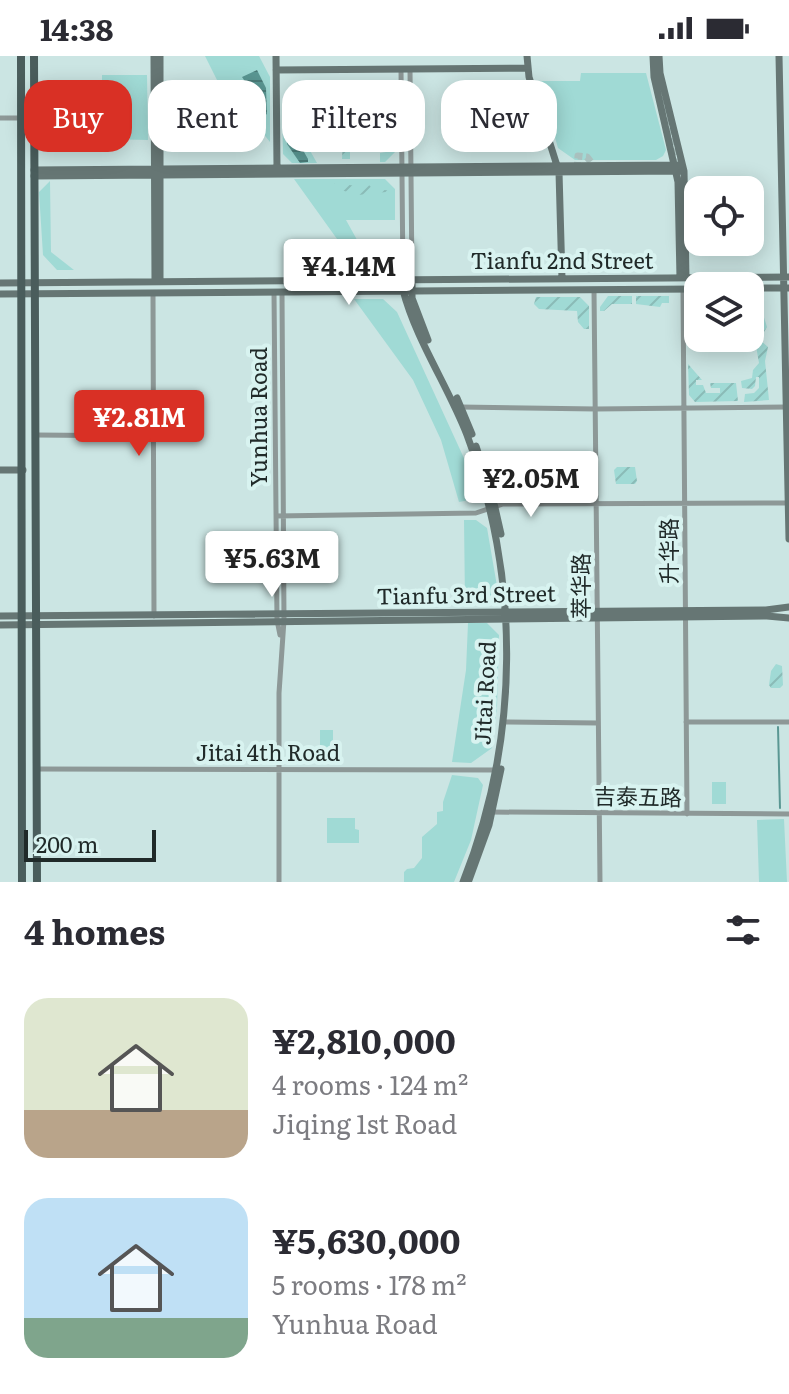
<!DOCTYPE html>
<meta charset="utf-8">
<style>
:root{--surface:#fff;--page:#f2f2f3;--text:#2b2b33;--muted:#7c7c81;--accent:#d93025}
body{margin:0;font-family:Literata,"Noto Sans SC",serif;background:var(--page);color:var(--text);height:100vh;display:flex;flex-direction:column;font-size:30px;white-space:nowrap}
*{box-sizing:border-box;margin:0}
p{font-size:26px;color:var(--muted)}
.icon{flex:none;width:44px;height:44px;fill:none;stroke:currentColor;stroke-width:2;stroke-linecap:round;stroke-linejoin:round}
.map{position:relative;height:826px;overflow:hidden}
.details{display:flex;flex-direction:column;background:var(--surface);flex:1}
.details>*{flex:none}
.banner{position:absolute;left:24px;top:24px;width:742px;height:72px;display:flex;gap:16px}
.controls{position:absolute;left:684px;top:120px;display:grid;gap:16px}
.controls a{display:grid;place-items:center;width:80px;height:80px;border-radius:16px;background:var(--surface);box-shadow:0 4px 20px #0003;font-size:40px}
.scale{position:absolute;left:24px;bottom:20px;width:132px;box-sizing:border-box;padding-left:8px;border:4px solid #202a29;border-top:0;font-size:22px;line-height:28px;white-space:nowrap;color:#202a29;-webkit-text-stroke:6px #d8f3f0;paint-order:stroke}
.price{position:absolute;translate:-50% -68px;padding:0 18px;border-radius:8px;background:#fff;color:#222;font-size:26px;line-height:52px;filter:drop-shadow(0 2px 4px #0008)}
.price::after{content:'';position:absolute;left:50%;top:48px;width:24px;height:18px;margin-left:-12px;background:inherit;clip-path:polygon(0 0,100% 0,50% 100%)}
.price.selected{background:var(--accent);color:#fff}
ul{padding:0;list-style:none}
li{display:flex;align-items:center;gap:24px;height:200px;padding:0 24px}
li span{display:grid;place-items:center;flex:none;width:224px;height:160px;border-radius:24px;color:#555}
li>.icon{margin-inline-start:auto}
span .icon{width:96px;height:96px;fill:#fffc;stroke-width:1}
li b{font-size:34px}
h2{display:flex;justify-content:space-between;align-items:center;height:96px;padding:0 24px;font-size:34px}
.pill{padding:0 28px;border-radius:24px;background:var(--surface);box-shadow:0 4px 20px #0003;font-size:28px;line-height:72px}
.pill.selected{background:var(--accent);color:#fff}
.status{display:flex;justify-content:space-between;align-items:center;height:56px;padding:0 40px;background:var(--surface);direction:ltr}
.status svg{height:22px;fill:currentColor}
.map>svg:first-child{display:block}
</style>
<div class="status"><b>14:38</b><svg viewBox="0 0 49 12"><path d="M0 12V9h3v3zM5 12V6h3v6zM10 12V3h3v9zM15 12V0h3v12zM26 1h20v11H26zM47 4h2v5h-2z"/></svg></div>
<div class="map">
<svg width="789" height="826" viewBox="0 0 789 826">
<defs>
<pattern id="garden-furrows" width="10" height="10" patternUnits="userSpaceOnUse" patternTransform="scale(2)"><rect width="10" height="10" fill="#a0dad5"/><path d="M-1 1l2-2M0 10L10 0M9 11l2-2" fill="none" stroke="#8abbb7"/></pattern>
<pattern id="water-rules" width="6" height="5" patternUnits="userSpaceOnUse" patternTransform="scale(2)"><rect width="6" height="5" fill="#5a9793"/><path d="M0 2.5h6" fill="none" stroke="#4a7b78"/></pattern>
</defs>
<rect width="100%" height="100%" fill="#cbe5e3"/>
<!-- green -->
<path fill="#a0dad5" d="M205,0H259L270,21V86L245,55L225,40Z
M581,17H646L666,94L663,100L656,104H575L558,92L539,25H580Z
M102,19H147L148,84L102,83Z
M282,45L317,107H292L283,98Z
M388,58H395V96L385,106H380V97L386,96Z
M294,123H385L395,133V164H346L361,191L366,215H360Z
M50,125L51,196L74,214H57L43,199L39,136Z
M354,243H383L397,256L479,435L475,443L459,446L441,384L413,324Z
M507,417H519L518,439H507Z
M464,464H476L487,472L498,536L491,544L465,546Z
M468,567H487L499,579L497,651L492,692L471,707L452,706L466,614Z
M320,674H333V696H320Z
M452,719L478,722L483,729L471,784L454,826H404V816L407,813L414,812L422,802V781L437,768V756L443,755V746Z
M712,726H726V748H712Z
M327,762H355V773L359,774V787H327Z
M784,763L787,826H759L757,764Z"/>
<!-- garden -->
<path fill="url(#garden-furrows)" d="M343,62L350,66V103H342L343,82H323V64H326L329,75L335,77L343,71Z
M366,126L373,133L395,135L358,139L334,132V127L357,130Z
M608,240H632V248H612L604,255H600V251Z
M636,240H669V247H662L660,251L636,248Z
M536,241H580L589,250V273H584L578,266L577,255L539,253L534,248Z
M750,246L762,255L767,271L764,276L757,274V261L750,253Z
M761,285L768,291L765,305L769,344L744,346L745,338L754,337L759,332V321H756L755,330L752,333L742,332L741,325L752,322L753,314L759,307L756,290Z
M688,308L702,324H696V329H703L706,337H720V332H711L710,327H736L738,345L695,346L689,339Z
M617,411H635L637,425L635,428H616L614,414Z
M776,608L782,610L783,629L780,632H771L769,629L771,615Z"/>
<!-- water -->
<path fill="url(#water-rules)" d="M257,14L266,32L267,59L242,21Z
M287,66L308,103V106L300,107L287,88Z"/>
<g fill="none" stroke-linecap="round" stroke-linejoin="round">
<!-- stream -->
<path stroke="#5a9793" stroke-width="2" d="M778,671L780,752"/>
<!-- secondary-tunnel -->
<path stroke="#a9c0be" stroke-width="7" stroke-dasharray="7 3.5" stroke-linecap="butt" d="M660,31L679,112
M577,113L578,100L587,101L591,106"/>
<!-- street -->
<path stroke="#8d9897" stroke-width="5" d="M401,13L403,224
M410,13L412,224
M0,62H22
M683,233L687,758
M594,234L600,826
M274,236L277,564L280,579
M153,237L154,560
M460,351L596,353L786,351
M36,379L153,380
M276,460L476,457L503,448L788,447
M504,666L598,667
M686,666H789
M37,713L499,714
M490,756L789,758
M279,826V637L284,564L282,236"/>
<!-- secondary -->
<path stroke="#667674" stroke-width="7" d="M154,0L155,225
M160,0V225
M276,0L277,112
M527,0L529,21L559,116L562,223
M653,0L654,21L678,126L680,222
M659,0L660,17L684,115L686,222
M779,0L789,483
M276,14L528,12
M34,114L682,109
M34,120L684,115
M412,224V242L428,284
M0,227L789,221
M750,232H789
M403,234C416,284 448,330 467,379C521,523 520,683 463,826
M0,238L698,233
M457,342L472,378
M476,390L493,443L501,478
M0,414H23
M0,560L766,554L789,551
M0,569L767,560L789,562
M469,824L489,769L501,713"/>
<!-- primary -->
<path stroke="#4a5d5c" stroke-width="8" d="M21,0L22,826
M34,0L37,826"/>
</g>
<g text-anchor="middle" stroke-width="8" stroke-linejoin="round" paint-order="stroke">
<!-- street labels -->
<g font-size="22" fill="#202a29" stroke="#d8f3f0">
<text x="562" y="213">Tianfu 2nd Street</text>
<text transform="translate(259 361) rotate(-90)" y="8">Yunhua Road</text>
<text transform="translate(669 495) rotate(-90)" y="8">升华路</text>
<text transform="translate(581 530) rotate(-90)" y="8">萃华路</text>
<text transform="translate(466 539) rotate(-1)" y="8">Tianfu 3rd Street</text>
<text transform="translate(485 637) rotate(-87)" y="8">Jitai Road</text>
<text x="268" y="705">Jitai 4th Road</text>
<text transform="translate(638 741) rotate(1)" y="8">吉泰五路</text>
</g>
</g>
</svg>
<div class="controls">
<a><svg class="icon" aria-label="locate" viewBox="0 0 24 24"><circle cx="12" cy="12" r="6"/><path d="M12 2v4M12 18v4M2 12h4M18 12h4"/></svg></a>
<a><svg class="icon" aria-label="layers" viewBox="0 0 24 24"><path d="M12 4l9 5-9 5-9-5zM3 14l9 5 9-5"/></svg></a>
</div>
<div class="scale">200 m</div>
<b class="price" style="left:349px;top:251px">¥4.14M</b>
<b class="price selected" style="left:139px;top:402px">¥2.81M</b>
<b class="price" style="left:531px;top:463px">¥2.05M</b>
<b class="price" style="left:272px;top:543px">¥5.63M</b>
<div class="banner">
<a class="pill selected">Buy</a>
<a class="pill">Rent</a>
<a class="pill">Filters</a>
<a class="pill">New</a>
</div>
</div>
<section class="details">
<h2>4 homes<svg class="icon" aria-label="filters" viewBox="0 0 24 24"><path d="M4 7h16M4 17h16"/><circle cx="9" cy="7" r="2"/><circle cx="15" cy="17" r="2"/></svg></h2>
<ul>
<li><span style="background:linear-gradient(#dfe7d0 70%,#b9a48a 0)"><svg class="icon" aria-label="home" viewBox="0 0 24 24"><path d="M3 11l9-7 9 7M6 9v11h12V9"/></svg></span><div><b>¥2,810,000</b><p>4 rooms · 124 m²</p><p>Jiqing 1st Road</p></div></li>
<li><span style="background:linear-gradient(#bfe0f5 75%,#7fa58c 0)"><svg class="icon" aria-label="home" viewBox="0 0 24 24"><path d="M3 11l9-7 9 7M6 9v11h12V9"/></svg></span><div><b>¥5,630,000</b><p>5 rooms · 178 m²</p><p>Yunhua Road</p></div></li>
</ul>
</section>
